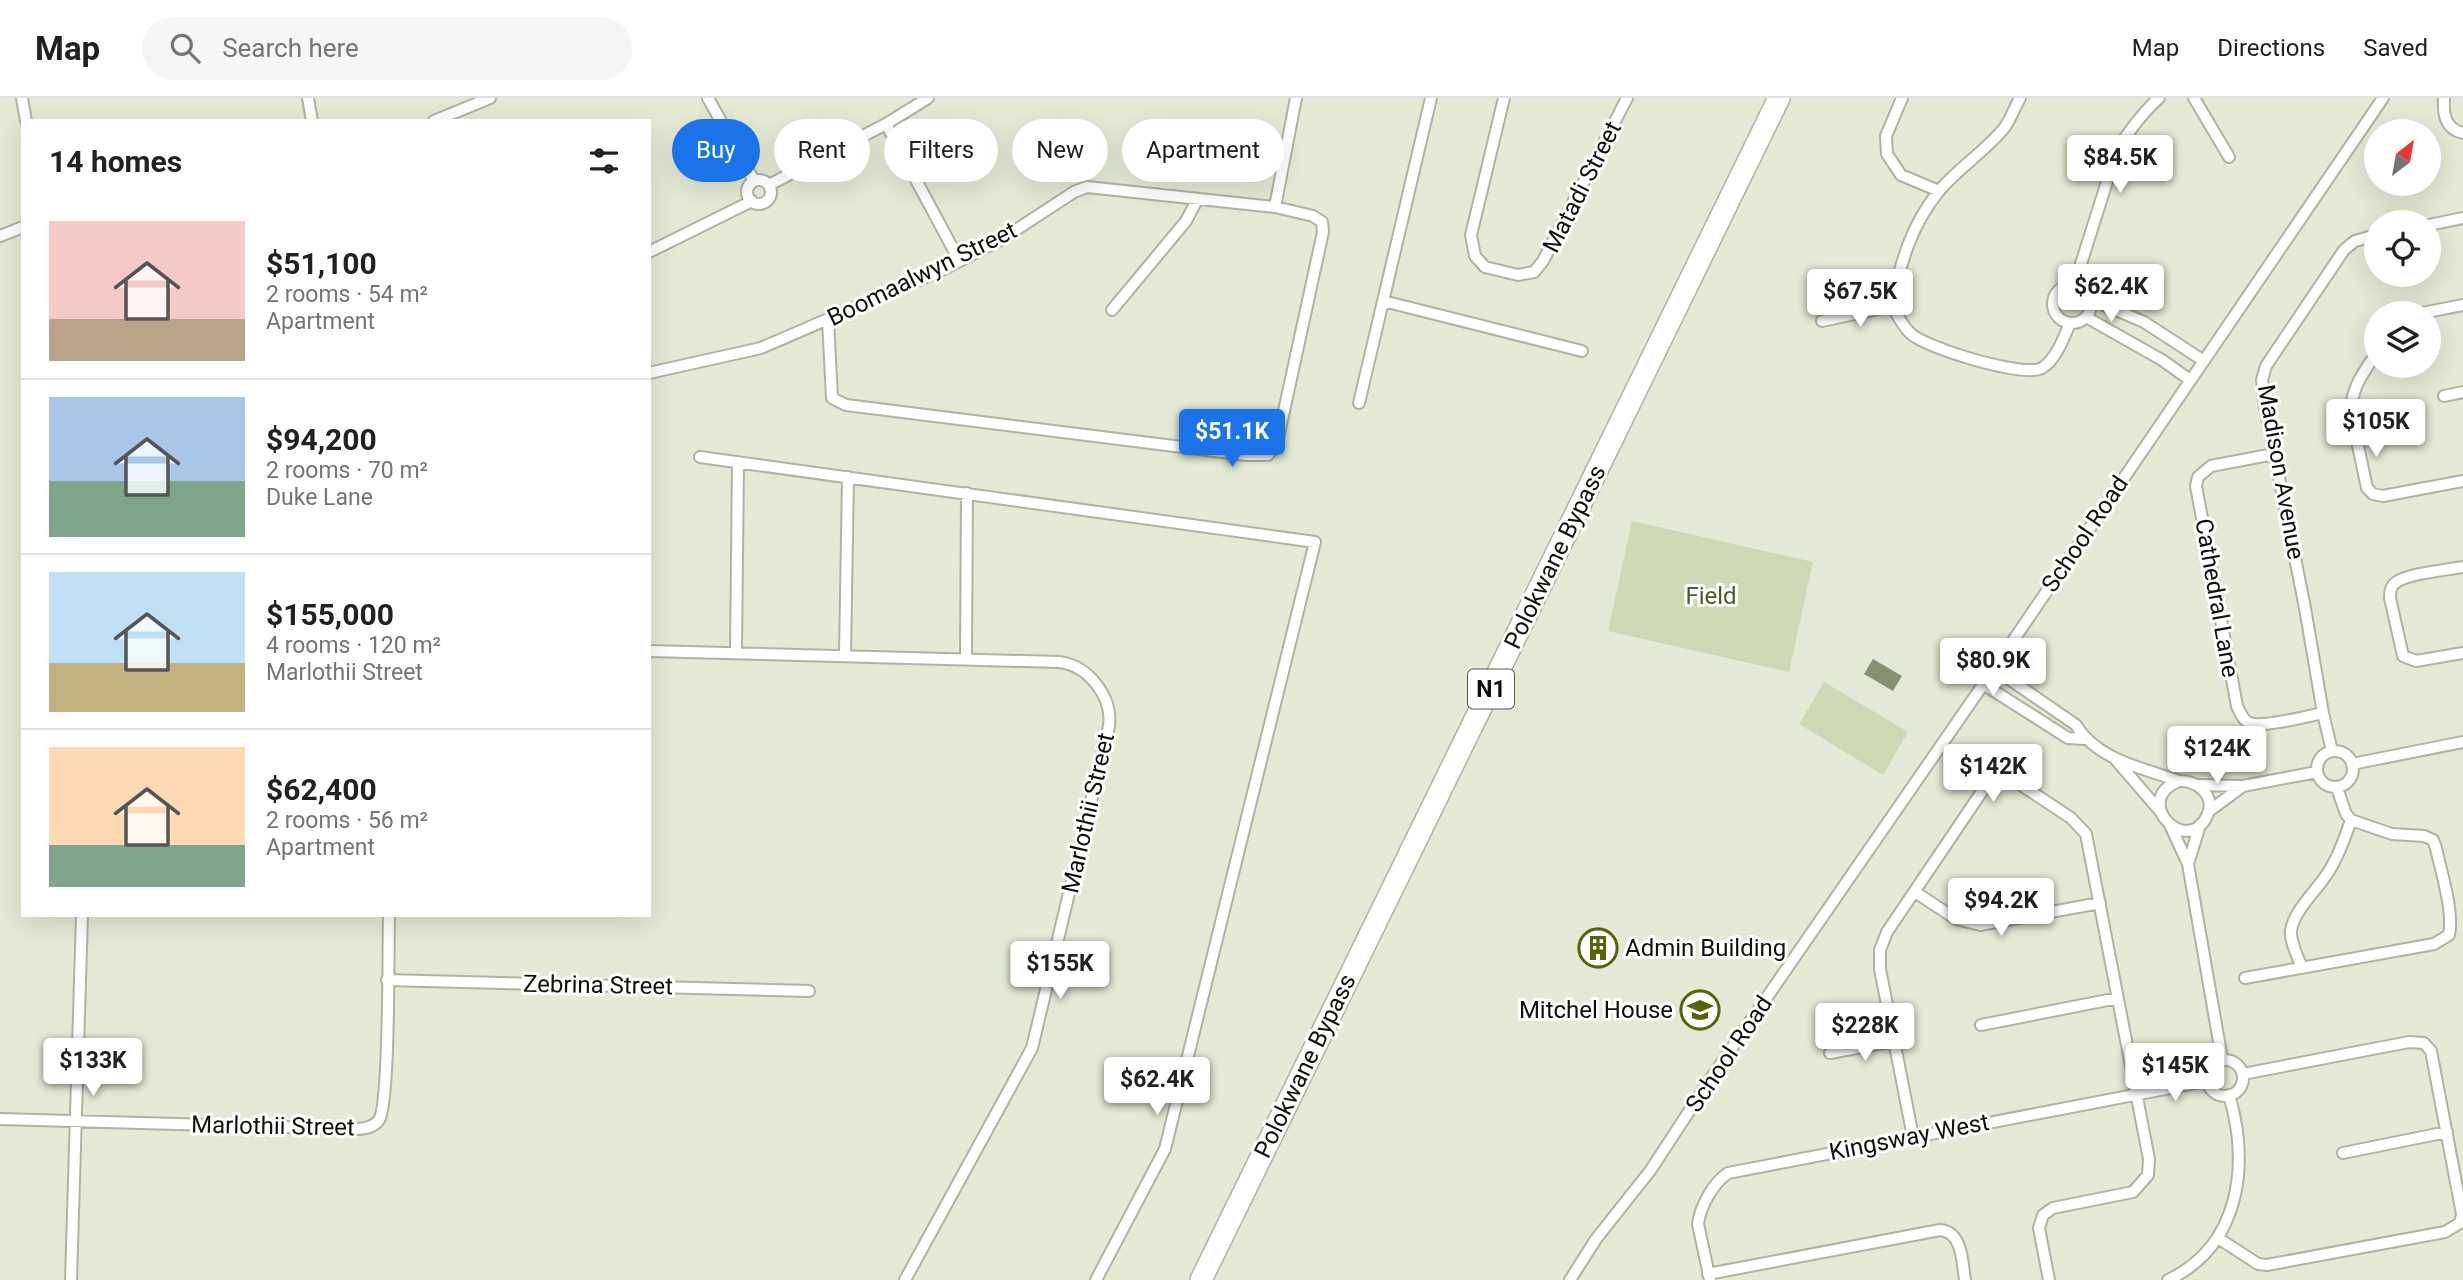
<!DOCTYPE html>
<meta charset="utf-8">
<style>
:root{--surface:#fff;--page:#f6f6f6;--text:#202124;--muted:#757577;--line:#e0e0e0;--accent:#1a73e8}
body{margin:0;font-family:Roboto,sans-serif;background:var(--page);color:var(--text);height:100vh;display:flex;flex-direction:column;font-size:26px;white-space:nowrap}
*{box-sizing:border-box;margin:0}
p{font-size:23px;color:var(--muted)}
.icon{flex:none;width:38px;height:38px;fill:none;stroke:currentColor;stroke-width:2;stroke-linecap:round;stroke-linejoin:round}
.map{position:relative;flex:1;overflow:hidden}
.details{position:absolute;left:21px;top:21px;width:630px;height:798px;display:flex;flex-direction:column;background:var(--surface);border-radius:0px;box-shadow:0 7px 28px #0002}
.details>*{flex:none}
.banner{position:absolute;left:672px;top:21px;width:665px;height:63px;display:flex;gap:14px}
.needle{width:46px;rotate:31deg}
.buttons{position:absolute;left:2364px;top:21px;display:grid;gap:14px}
.buttons a{display:grid;place-items:center;width:77px;height:77px;border-radius:50%;background:var(--surface);box-shadow:0 7px 28px #0002;font-size:35px}
.price{position:absolute;translate:-50% -60px;padding:0 16px;border-radius:7px;background:#fff;color:#222;font-size:23px;line-height:46px;filter:drop-shadow(0 2px 4px #0008)}
.price::after{content:'';position:absolute;left:50%;top:42px;width:21px;height:16px;margin-left:-10px;background:inherit;clip-path:polygon(0 0,100% 0,50% 100%)}
.price.selected{background:var(--accent);color:#fff}
ul{padding:0;list-style:none}
li{display:flex;align-items:center;gap:21px;height:175px;padding:0 28px}
li+li{border-top:2px solid var(--line)}
li span{display:grid;place-items:center;flex:none;width:196px;height:140px;border-radius:0px;color:#555}
li>.icon{margin-inline-start:auto}
span .icon{width:84px;height:84px;fill:#fffc;stroke-width:1}
li b{font-size:30px}
h2{display:flex;justify-content:space-between;align-items:center;height:84px;padding:0 28px;font-size:30px}
.pill{padding:0 24px;border-radius:32px;background:var(--surface);box-shadow:0 7px 28px #0002;font-size:24px;line-height:63px}
.pill.selected{background:var(--accent);color:#fff}
header{display:flex;align-items:center;gap:42px;box-sizing:border-box;height:98px;padding:0 35px;background:var(--surface);border-bottom:2px solid var(--line)}
header strong{font-size:33px}
nav{display:flex;gap:38px;margin-inline-start:auto;font-size:24px}
.search{width:490px;height:63px;background:var(--page);display:flex;align-items:center;gap:18px;box-sizing:border-box;padding:0 24px;border-radius:38px;color:var(--muted);font-size:26px}
.map>svg:first-child{display:block}
</style>
<header>
<strong>Map</strong>
<div class="search"><svg class="icon" aria-label="search" viewBox="0 0 24 24"><circle cx="10" cy="10" r="6"/><path d="M15 15l6 6"/></svg>Search here</div>
<nav><a>Map</a><a>Directions</a><a>Saved</a></nav>
</header>
<div class="map">
<svg width="2463" height="1182" viewBox="0 0 2463 1182">
<rect width="100%" height="100%" fill="#e4ead6"/>
<!-- green -->
<path fill="#cfd9b6" d="M1632,423L1813,464L1789,574L1608,533Z
M1824,584L1908,634L1883,677L1799,626Z"/>
<!-- water -->
<path fill="#879170" d="M1873,561L1902,578L1893,593L1864,576Z"/>
<g fill="none" stroke-linecap="round" stroke-linejoin="round">
<!-- minor casing -->
<g stroke="#aeb4a1" stroke-width="14">
<path id="minor" d="M22,0L26,23
M308,0L312,23
M708,0L754,83
M1504,0L1471,137L1475,158L1485,169L1518,177L1534,174L1543,163L1627,0
M1902,0L1886,38L1887,56L1901,77L1939,93
M2020,0C2015,9 2011,20 2005,29C1986,53 1958,70 1939,93C1911,127 1900,166 1892,208C1897,216 1902,227 1910,235C1925,250 2024,280 2042,270C2056,262 2064,239 2070,225
M2194,0L2229,59
M2444,0C2443,16 2445,31 2463,35
M434,23L490,0
M886,26L959,162
M747 94a12 12 0 1 1 24 0a12 12 0 1 1-24 0Z
M769,87L886,26L928,0
M1275,109L1296,0
M2429,127L2463,120
M0,138L23,129
M649,154L752,103
M2053 206a19 19 0 1 1 38 0a19 19 0 1 1-38 0Z
M2074,188L2117,52C2129,33 2142,15 2159,0
M2090,201L2144,224L2204,263
M1383,203L1582,253
M1112,212L1186,123L1197,102
M2422,215L2463,207
M2086,219L2162,262L2190,282
M1822,223L1892,208
M2376,256C2363,275 2351,290 2351,315L2367,390L2373,396L2383,398L2463,383
M649,275L761,250L942,172L1002,141L1074,94L1087,89L1275,109L1313,118L1322,124L1323,134L1277,345L1268,357H1246L846,307L832,300L828,222
M2444,298L2463,294
M1359,305L1431,0
M2274,356L2211,368L2198,379L2196,388L2237,608C2240,614 2243,623 2250,625C2262,630 2308,618 2323,615
M700,359L1315,444L1165,1051L1096,1182
M2463,469C2447,472 2408,475 2395,485C2391,488 2390,495 2390,500L2403,558L2416,563L2463,555
M649,553L1059,564C1088,567 1113,599 1109,628L1032,950L905,1182
M736,555L738,364
M845,557L848,379
M966,561L967,395
M1993,570L2076,627C2097,662 2143,670 2179,683C2197,682 2217,698 2207,718C2187,760 2130,702 2179,683
M1983,586L2068,640L2084,641
M2317 671a18 18 0 1 1 36 0a18 18 0 1 1-36 0Z
M2332,653L2323,615L2305,510L2265,309L2262,282L2266,268L2344,152L2355,143L2376,137
M2116,662L2160,713
M2352,666L2463,644
M2199,687L2243,688L2317,674
M2209,713L2243,688
M2170,727L2188,766L2222,961
M2188,766L2200,727
M1915,794L1956,821L1980,827L2100,805
M2302,870C2298,859 2290,844 2291,833C2293,813 2319,790 2329,773C2339,757 2345,740 2351,722
M2245,880L2434,846L2449,837C2454,813 2441,774 2436,750L2433,742L2424,738L2392,736L2351,722L2346,716L2337,690
M387,882L809,893
M1981,927L2118,900
M1830,955L1894,943
M2207 980a18 18 0 1 1 36 0a18 18 0 1 1-36 0Z
M0,1021L355,1031C364,1031 373,1030 379,1022C390,1004 388,849 389,817
M1913,1039L1880,871V852L1887,834L1987,686L1996,679L2006,677L2071,720L2086,736L2149,1061L2148,1077L2133,1094L2053,1110L2043,1117L2039,1130L2049,1182
M2343,1055L2447,1034
M2218,1140L2258,1166L2267,1167L2445,1134L2460,1125L2462,1116L2431,953L2424,945L2409,944L2243,976
M1708,1176L1940,1132C1963,1134 1962,1164 1965,1182
M71,1182L82,817
M1570,1182L1596,1141L1650,1073L1707,986L1989,578L2383,0
M1710,1182L1698,1126C1700,1109 1713,1085 1728,1075L2207,983
M2168,1182C2240,1148 2250,1067 2229,997"/>
</g>
<!-- motorway casing -->
<g stroke="#aeb4a1" stroke-width="24">
<path id="motorway" d="M1201,1182L1779,0"/>
</g>
<!-- minor -->
<use href="#minor" stroke="#fff" stroke-width="10"/>
<!-- motorway -->
<use href="#motorway" stroke="#fff" stroke-width="21"/>
</g>
<!-- icons -->
<defs>
<g id="building-ring" transform="scale(2.0125)"><circle r="9.5" fill="#fff" stroke="#54650c" stroke-width="1.5"/><path d="M-4-6H4V6H1V3H-1V6H-4ZM-2.5-4.3h1.7v1.8h-1.7ZM.8-4.3h1.7v1.8H.8ZM-2.5-1h1.7V.8h-1.7ZM.8-1h1.7V.8H.8Z" fill="#54650c"/></g>
<g id="school-ring" transform="scale(2.0125)"><circle r="9.5" fill="#fff" stroke="#54650c" stroke-width="1.5"/><path d="M0-5L7-2L0 1L-7-2ZM-4 1L0 2.5L4 1V4Q0 6-4 4Z" fill="#54650c"/></g>
</defs>
<g fill-rule="evenodd">
<use href="#building-ring" x="1598" y="850"/>
<use href="#school-ring" x="1700" y="912"/>
</g>
<g text-anchor="middle" stroke-width="6" stroke-linejoin="round" paint-order="stroke">
<!-- shield labels -->
<rect fill="#fff" stroke="#565853" stroke-width="2" x="1468" y="571.5" width="46" height="39" rx="5"/>
<g font-size="23" font-weight="bold" fill="#0e1009">
<text x="1491" y="599">N1</text>
</g>
<!-- street labels -->
<g font-size="24" fill="#0e1009" stroke="#fff">
<text transform="translate(1582 89) rotate(-63)" y="8">Matadi Street</text>
<text transform="translate(922 176) rotate(-26)" y="8">Boomaalwyn Street</text>
<text transform="translate(2281 374) rotate(80)" y="8">Madison Avenue</text>
<text transform="translate(2085 436) rotate(-56)" y="8">School Road</text>
<text transform="translate(1555 459) rotate(-64)" y="8">Polokwane Bypass</text>
<text transform="translate(2217 500) rotate(80)" y="8">Cathedral Lane</text>
<text transform="translate(1088 715) rotate(-77)" y="8">Marlothii Street</text>
<text transform="translate(598 887) rotate(1)" y="8">Zebrina Street</text>
<text transform="translate(1729 956) rotate(-56)" y="8">School Road</text>
<text transform="translate(1305 968) rotate(-64)" y="8">Polokwane Bypass</text>
<text transform="translate(273 1028) rotate(1)" y="8">Marlothii Street</text>
<text transform="translate(1909 1039) rotate(-11)" y="8">Kingsway West</text>
</g>
<!-- park labels -->
<g font-size="24" fill="#4d5a24" stroke="#fff">
<text x="1711" y="506">Field</text>
</g>
<!-- poi labels -->
<g font-size="24" fill="#0e1009" stroke="#fff" text-anchor="start">
<text x="1625" y="858">Admin Building</text>
<text x="1673" y="920" text-anchor="end">Mitchel House</text>
</g>
</g>
</svg>
<div class="buttons">
<a><svg class="needle" viewBox="-14 -14 28 28"><path d="M0-13l5 13h-10z" fill="#e53935"/><path d="M0 13l5-13h-10z" fill="#757577"/></svg></a>
<a><svg class="icon" aria-label="locate" viewBox="0 0 24 24"><circle cx="12" cy="12" r="6"/><path d="M12 2v4M12 18v4M2 12h4M18 12h4"/></svg></a>
<a><svg class="icon" aria-label="layers" viewBox="0 0 24 24"><path d="M12 4l9 5-9 5-9-5zM3 14l9 5 9-5"/></svg></a>
</div>
<b class="price" style="left:2120px;top:97px">$84.5K</b>
<b class="price" style="left:2111px;top:226px">$62.4K</b>
<b class="price" style="left:1860px;top:231px">$67.5K</b>
<b class="price" style="left:2376px;top:361px">$105K</b>
<b class="price selected" style="left:1232px;top:371px">$51.1K</b>
<b class="price" style="left:1993px;top:600px">$80.9K</b>
<b class="price" style="left:2217px;top:688px">$124K</b>
<b class="price" style="left:1993px;top:706px">$142K</b>
<b class="price" style="left:2001px;top:840px">$94.2K</b>
<b class="price" style="left:1060px;top:903px">$155K</b>
<b class="price" style="left:1865px;top:965px">$228K</b>
<b class="price" style="left:93px;top:1000px">$133K</b>
<b class="price" style="left:2175px;top:1005px">$145K</b>
<b class="price" style="left:1157px;top:1019px">$62.4K</b>
<div class="banner">
<a class="pill selected">Buy</a>
<a class="pill">Rent</a>
<a class="pill">Filters</a>
<a class="pill">New</a>
<a class="pill">Apartment</a>
</div>
<section class="details">
<h2>14 homes<svg class="icon" aria-label="filters" viewBox="0 0 24 24"><path d="M4 7h16M4 17h16"/><circle cx="9" cy="7" r="2"/><circle cx="15" cy="17" r="2"/></svg></h2>
<ul>
<li><span style="background:linear-gradient(#f6c9c9 70%,#b9a48a 0)"><svg class="icon" aria-label="home" viewBox="0 0 24 24"><path d="M3 11l9-7 9 7M6 9v11h12V9"/></svg></span><div><b>$51,100</b><p>2 rooms · 54 m²</p><p>Apartment</p></div></li>
<li><span style="background:linear-gradient(#a9c7e8 60%,#7fa58c 0)"><svg class="icon" aria-label="home" viewBox="0 0 24 24"><path d="M3 11l9-7 9 7M6 9v11h12V9"/></svg></span><div><b>$94,200</b><p>2 rooms · 70 m²</p><p>Duke Lane</p></div></li>
<li><span style="background:linear-gradient(#bfe0f5 65%,#c2b280 0)"><svg class="icon" aria-label="home" viewBox="0 0 24 24"><path d="M3 11l9-7 9 7M6 9v11h12V9"/></svg></span><div><b>$155,000</b><p>4 rooms · 120 m²</p><p>Marlothii Street</p></div></li>
<li><span style="background:linear-gradient(#ffd9b3 70%,#7fa58c 0)"><svg class="icon" aria-label="home" viewBox="0 0 24 24"><path d="M3 11l9-7 9 7M6 9v11h12V9"/></svg></span><div><b>$62,400</b><p>2 rooms · 56 m²</p><p>Apartment</p></div></li>
</ul>
</section>
</div>
